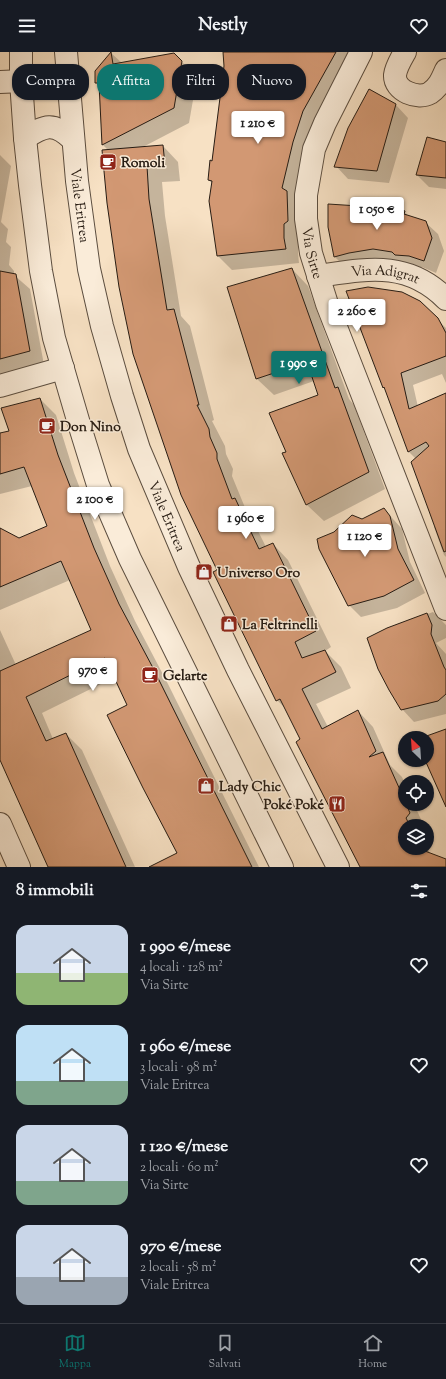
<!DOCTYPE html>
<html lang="it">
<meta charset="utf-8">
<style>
:root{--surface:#171b24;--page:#20242c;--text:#f1f3f6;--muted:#9ea1a6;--line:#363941;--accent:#0f766e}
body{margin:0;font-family:"Sorts Mill Goudy",serif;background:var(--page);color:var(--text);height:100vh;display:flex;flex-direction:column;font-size:15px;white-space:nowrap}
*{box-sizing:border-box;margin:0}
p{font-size:13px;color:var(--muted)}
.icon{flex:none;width:22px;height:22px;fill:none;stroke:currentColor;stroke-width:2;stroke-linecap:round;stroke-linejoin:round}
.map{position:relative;height:815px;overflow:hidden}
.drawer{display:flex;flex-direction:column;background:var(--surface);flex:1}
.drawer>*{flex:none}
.banner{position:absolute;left:12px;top:12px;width:422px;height:36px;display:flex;gap:8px}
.needle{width:26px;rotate:335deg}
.buttons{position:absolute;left:398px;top:679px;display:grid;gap:8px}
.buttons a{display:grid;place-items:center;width:36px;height:36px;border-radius:50%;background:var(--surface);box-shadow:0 1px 3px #0004;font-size:20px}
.price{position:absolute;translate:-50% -34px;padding:0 9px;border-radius:4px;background:#fff;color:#222;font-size:13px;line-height:26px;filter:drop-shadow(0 1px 2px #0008)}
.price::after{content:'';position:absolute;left:50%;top:24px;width:12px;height:9px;margin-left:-6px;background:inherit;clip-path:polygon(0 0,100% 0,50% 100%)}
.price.on{background:var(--accent);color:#fff}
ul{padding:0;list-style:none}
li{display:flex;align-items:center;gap:12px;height:100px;padding:0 16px}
li span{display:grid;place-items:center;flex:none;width:112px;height:80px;border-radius:12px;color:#555}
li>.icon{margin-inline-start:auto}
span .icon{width:48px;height:48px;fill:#fffc;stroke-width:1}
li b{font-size:17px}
h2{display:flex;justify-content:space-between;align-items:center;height:48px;padding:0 16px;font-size:17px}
.chip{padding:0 14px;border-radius:16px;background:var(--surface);box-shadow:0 1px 3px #0004;font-size:14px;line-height:36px}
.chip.on{background:var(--accent);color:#fff}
header{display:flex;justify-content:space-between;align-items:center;height:52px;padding:0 16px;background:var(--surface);font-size:18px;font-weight:700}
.tabs{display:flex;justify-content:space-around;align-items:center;height:56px;border-top:1px solid var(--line);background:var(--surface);font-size:11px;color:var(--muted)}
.tabs a{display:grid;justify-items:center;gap:2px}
.tabs .on{color:var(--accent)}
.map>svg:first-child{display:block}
</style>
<header><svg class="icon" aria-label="menu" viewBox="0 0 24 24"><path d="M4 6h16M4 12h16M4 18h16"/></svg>Nestly<svg class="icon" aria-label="heart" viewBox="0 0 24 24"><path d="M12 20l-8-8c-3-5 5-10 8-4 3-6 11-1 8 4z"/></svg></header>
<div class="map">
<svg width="446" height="815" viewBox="0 0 446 815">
<rect width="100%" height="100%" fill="#f7e1c4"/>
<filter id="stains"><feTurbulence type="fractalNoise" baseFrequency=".005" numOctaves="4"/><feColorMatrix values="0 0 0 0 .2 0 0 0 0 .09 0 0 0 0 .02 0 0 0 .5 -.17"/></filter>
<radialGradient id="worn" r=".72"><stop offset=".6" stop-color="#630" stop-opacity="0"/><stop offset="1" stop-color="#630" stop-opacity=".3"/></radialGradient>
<!-- shadow -->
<path fill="#0003" d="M224,0H357L317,73L298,186V201L299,211L232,218L218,204L212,131L209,128L213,111L225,14Z
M111,1L122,11L174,2L197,25L189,71L141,96L163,94L178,110L180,129L162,130L165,164L181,264L190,274L214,368L212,369L225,394L226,402L233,417L232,424L246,458L250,463L266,495L273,492L288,508L331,595L325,599L341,615L351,636L316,652L328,675L358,659L373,675L390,713L402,725L405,732V752H414L424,774H405V796L427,795L434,812L446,809V815H362L287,658L277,648L218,518L108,98L103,93L100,35L96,31V19Z
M369,38L396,53L408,66L389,131L348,127L336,114Z
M446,91V137L429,135L417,123Z
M0,103L11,114L1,170L8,177L6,190L11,195L9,213L14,219V223L30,237L44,313L0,325Z
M404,160L409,165L425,170L438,182L444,199L436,221L422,215H408L347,217L335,205Z
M292,217L308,234L349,347L354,353L385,437L324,469L307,453L283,402L288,401L319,343L314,329L274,343L257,327L228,236Z
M419,250L446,276V331L442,322L413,333L418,355L446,342V505L444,503L434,475L436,474L416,407L408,399L386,338L384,335Z
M40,347L56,363L74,421L110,514L135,569L168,632L259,815H151L178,802L129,653L115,625L42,661L53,687L66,682L82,698L135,815H49L0,706V578L16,613L93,578L70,528L0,558V481L19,487L48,475L32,434L0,442V382L10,379Z
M384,457L402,477L410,510L425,541L397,556L361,565L349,553L362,468Z
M433,560L446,573V586L436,591L446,602V662L414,670L402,657L387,577Z"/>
<!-- building -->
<path fill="#d29873" stroke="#271c13" d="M111,0L113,12L174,1L182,9L174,56L102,93L99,31H95V19Z
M223,0H336L303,59L293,90L282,136L287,139L288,169L284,172V186L286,197L217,204L209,149L212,129L208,128L210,108L212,109L224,14Z
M369,37L396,52L377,119L334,115L348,76Z
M427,85L446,90V126L416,123Z
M163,93L165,113L147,114L149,147L167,258L174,257L199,353H197L209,377L210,385L217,401V407L232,447L235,446L259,497L273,491L316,579L295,590L302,606L325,598L336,620L302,637L322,677L358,658L376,699L369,705L383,700L405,749V752H406L410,761L406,766L410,774H405V796H417L446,807V815H360L296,690L300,687L280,647L276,649L213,520L217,518L181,443L133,302L119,235L107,151L102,98Z
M380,151L405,159L404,162L426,169L432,186L424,209L409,204L395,203L392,200L373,197L349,201L334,205L328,175V152L359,154L360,152Z
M292,216L335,336L338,335L369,420L306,453L282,401L286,400L269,361L318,343L307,310L256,327L227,235Z
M0,219L16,222L30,299L0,307Z
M368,235L402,240L420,249L438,266L446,281V304L401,321L409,357L446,341V499L444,500L411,410L429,394L426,390L408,400L384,335L383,336L346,239Z
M40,346L58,403L94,496L119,552L152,614L252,815H149L177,801L143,736L107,663L127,653L105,606L26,645L46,689L66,681L126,815H48L0,708V619L91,578L61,509L0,535V476L19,486L47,474L24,415L0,422V381L9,379L1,356Z
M384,456L390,464L398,497L414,528L384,544L348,554L319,497L317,487L334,480L352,463L362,467Z
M427,561L432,573L431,582L444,615L446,618V642L438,649L401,658L389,638L378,617L367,586L387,576Z
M446,677V755L425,708H427V686H421Z"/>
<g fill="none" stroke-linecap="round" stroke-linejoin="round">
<!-- minor casing -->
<g stroke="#5b4d3f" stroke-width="24">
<g id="minor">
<path id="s1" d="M361,0L325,71L314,97L306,143V167L311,201L327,252L446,557"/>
<path d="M405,0C401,7 396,15 395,23C394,39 418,48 430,41C439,35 442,27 446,18"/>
<path d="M25,86C45,73 54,70 72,87"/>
<path id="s2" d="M318,224C367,217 407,208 446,247"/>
<path d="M0,334L63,316"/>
<path d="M0,772L19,815"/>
</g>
</g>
<!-- tertiary casing -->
<g stroke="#5b4d3f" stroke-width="24">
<g id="tertiary">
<path d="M21,0V29L25,86L30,133L41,219L54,286L80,375L98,433L130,507L282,815"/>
<path id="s3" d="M66,0L77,129L89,217L102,274L122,344L139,397L189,515L238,618L338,815"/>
<path d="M0,30L68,27"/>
</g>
</g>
<!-- minor -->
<use href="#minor" stroke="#faecd9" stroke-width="22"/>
<!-- tertiary -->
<use href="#tertiary" stroke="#faecd9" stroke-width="22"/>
</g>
<!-- icons -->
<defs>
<g id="cafe-square" transform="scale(0.9)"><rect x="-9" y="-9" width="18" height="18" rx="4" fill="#8f2418" stroke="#faecd9"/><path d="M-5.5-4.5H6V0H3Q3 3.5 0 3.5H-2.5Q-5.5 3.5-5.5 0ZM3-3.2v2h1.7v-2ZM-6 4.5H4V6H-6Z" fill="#fff"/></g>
<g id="shop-square" transform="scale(0.9)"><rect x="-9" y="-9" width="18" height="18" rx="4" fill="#8f2418" stroke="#faecd9"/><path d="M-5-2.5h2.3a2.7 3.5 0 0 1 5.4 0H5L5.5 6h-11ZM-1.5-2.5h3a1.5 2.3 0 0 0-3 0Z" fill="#fff"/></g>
<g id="restaurant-square" transform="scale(0.9)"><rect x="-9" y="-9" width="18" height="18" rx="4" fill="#8f2418" stroke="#faecd9"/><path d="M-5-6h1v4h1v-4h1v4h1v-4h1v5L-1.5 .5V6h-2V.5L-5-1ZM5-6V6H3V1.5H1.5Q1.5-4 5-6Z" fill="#fff"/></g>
</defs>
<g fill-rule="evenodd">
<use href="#cafe-square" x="108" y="110"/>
<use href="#cafe-square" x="47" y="374"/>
<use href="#shop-square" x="204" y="520"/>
<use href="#shop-square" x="229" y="572"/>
<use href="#cafe-square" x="150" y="623"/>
<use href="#shop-square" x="206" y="734"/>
<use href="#restaurant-square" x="337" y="752"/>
</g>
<g text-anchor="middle" stroke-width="3" stroke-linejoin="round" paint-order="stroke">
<!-- poi labels -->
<g font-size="14" font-weight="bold" fill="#271c13" stroke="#faecd9" text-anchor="start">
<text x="121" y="115">Romoli</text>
<text x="60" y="379">Don Nino</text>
<text x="217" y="525">Universo Oro</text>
<text x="242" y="577">La Feltrinelli</text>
<text x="163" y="628">Gelarte</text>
<text x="219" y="739">Lady Chic</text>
<text x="324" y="757" text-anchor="end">Poké Poké</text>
</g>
<!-- street labels -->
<g font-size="14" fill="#271c13" stroke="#faecd9">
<text dy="5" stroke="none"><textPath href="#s3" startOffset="154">Viale Eritrea</textPath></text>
<text dy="5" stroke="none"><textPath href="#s1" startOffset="213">Via Sirte</textPath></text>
<text dy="5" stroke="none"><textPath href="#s2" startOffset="68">Via Adigrat</textPath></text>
<text dy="5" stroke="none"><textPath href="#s3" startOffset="478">Viale Eritrea</textPath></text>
</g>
</g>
<rect width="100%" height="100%" filter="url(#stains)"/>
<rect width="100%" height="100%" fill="url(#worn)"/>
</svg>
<div class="buttons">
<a><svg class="needle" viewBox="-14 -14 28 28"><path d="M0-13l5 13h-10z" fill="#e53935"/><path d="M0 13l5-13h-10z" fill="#9ea1a6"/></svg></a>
<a><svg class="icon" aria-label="locate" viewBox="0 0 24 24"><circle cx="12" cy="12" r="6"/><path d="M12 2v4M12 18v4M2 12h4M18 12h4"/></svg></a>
<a><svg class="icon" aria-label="layers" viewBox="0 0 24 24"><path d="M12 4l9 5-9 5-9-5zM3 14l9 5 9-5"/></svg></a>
</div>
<b class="price" style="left:258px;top:93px">1 210 €</b>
<b class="price" style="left:377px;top:179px">1 050 €</b>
<b class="price" style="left:357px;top:281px">2 260 €</b>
<b class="price on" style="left:299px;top:333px">1 990 €</b>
<b class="price" style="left:95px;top:469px">2 100 €</b>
<b class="price" style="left:246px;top:488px">1 960 €</b>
<b class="price" style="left:365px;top:506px">1 120 €</b>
<b class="price" style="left:93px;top:640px">970 €</b>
<div class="banner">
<a class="chip">Compra</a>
<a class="chip on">Affitta</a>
<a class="chip">Filtri</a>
<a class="chip">Nuovo</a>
</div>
</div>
<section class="drawer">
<h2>8 immobili<svg class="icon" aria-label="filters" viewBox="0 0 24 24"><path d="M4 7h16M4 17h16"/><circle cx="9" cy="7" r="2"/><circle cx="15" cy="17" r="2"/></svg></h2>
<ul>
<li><span style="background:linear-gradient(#c9d6e8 60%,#8fb573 0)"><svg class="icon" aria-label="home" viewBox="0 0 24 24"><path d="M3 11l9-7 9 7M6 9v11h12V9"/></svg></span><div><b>1 990 €/mese</b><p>4 locali · 128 m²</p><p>Via Sirte</p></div><svg class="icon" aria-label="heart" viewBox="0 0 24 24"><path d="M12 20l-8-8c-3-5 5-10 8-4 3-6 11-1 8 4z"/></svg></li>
<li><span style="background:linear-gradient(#bfe0f5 70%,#7fa58c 0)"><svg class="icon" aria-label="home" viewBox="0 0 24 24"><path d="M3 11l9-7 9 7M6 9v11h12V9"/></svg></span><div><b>1 960 €/mese</b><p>3 locali · 98 m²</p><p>Viale Eritrea</p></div><svg class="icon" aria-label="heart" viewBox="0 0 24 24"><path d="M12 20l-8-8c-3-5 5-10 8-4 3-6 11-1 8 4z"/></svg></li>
<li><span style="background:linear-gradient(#c9d6e8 70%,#7fa58c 0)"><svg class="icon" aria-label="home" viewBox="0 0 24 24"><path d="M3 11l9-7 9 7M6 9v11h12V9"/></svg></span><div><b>1 120 €/mese</b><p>2 locali · 60 m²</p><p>Via Sirte</p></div><svg class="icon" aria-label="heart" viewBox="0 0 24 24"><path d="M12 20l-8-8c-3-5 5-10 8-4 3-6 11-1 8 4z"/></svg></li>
<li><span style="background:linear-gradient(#c9d6e8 65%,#9aa5b1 0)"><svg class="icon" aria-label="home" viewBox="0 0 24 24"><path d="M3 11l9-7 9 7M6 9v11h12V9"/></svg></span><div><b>970 €/mese</b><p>2 locali · 58 m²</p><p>Viale Eritrea</p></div><svg class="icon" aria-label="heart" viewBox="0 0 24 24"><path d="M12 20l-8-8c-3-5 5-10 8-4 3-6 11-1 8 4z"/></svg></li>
</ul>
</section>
<nav class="tabs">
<a class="on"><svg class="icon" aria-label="map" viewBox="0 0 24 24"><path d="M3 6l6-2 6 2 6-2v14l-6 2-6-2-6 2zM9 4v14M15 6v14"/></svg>Mappa</a>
<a><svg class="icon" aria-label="saved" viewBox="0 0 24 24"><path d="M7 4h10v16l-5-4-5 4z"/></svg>Salvati</a>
<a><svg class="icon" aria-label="home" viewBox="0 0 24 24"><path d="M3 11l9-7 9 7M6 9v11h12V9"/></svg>Home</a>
</nav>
